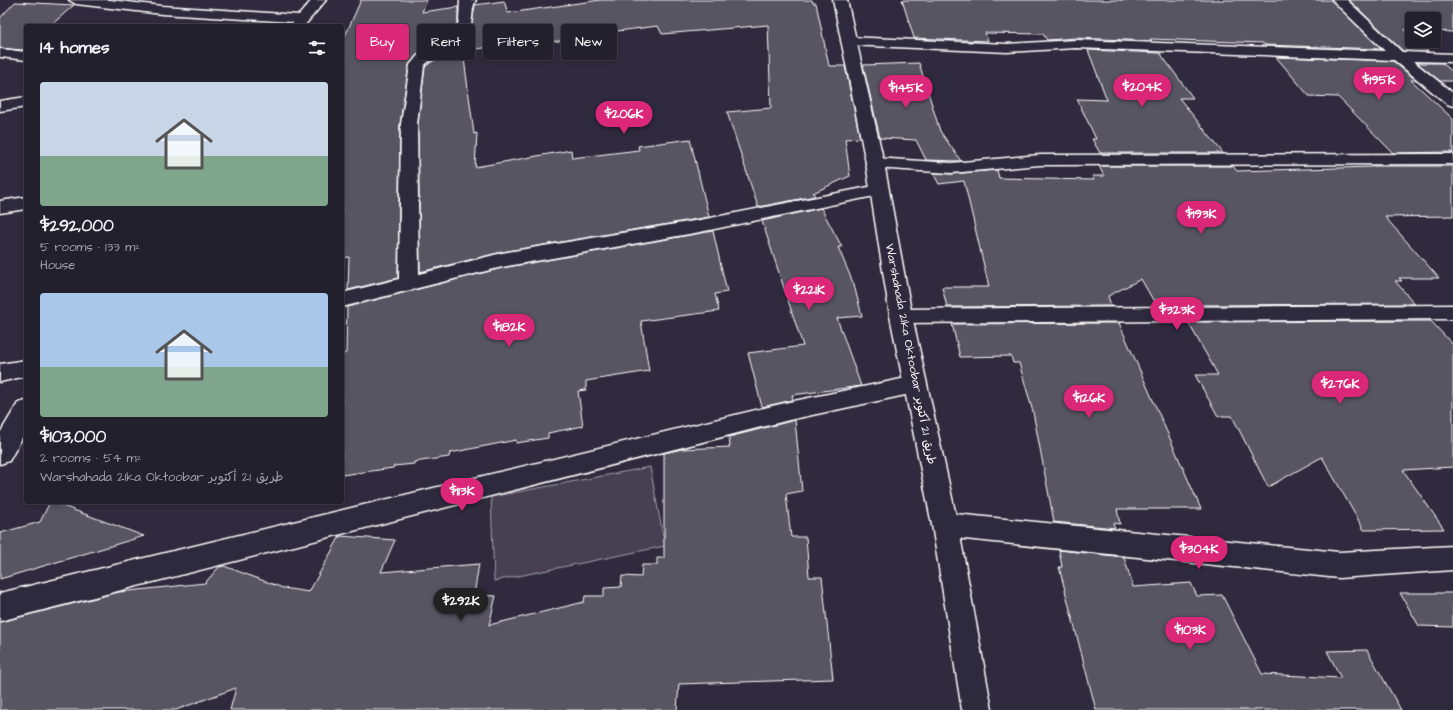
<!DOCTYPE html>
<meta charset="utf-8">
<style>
:root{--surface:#23202e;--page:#2f2d3a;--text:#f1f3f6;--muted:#a3a3aa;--line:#403e4a;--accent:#db2777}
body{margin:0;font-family:"Architects Daughter","Playpen Sans Arabic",sans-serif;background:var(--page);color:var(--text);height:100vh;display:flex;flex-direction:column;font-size:15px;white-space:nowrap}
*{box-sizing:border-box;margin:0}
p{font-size:13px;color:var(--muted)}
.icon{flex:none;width:22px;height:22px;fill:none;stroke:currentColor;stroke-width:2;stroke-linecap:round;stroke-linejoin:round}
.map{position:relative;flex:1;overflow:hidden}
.details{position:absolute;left:24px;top:24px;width:320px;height:480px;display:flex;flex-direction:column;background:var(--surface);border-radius:4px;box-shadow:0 2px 6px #0003,0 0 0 1px var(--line)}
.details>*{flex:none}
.top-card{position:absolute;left:356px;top:24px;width:380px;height:36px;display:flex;gap:8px}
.buttons{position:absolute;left:1405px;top:12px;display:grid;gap:8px}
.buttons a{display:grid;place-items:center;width:36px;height:36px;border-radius:4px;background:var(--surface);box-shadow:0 2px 6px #0003,0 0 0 1px var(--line);font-size:20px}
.price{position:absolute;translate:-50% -34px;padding:0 9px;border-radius:14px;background:var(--accent);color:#fff;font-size:13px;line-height:26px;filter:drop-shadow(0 1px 2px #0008)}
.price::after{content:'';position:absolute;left:50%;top:24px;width:12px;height:9px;margin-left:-6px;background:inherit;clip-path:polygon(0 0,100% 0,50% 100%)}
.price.on{background:#222;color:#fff}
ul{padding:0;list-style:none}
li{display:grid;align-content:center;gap:8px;height:212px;padding:0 16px}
li span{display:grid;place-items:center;height:124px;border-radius:4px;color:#555}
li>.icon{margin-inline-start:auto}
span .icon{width:72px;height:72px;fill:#fffc;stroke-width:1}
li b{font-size:17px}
h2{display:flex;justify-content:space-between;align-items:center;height:48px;padding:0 16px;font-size:17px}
.pill{padding:0 14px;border-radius:4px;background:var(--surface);box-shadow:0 2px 6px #0003,0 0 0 1px var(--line);font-size:14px;line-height:36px}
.pill.on{background:var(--accent);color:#fff}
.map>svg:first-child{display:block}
</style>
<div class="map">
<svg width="1453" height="710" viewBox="0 0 1453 710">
<rect width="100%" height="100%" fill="#2f2a3d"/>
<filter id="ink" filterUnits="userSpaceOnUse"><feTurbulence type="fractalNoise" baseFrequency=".025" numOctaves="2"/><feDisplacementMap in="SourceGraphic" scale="8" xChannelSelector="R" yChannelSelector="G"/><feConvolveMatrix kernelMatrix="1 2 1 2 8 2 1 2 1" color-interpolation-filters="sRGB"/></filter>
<g filter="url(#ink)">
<!-- green -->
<path fill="#464152" stroke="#a2a0a8" d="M650,467L665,546L494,581L491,497Z"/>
<!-- building -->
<path fill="#595564" stroke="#fff" d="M361,0H427L422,12L458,7V21L454,31L440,47L419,53L409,65L400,124L398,278L348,290L349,257L342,258V43Z
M600,0H812L813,3H816L829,66H845L860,138L845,139L850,176L813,193L815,196L758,207L727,112L771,108L768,25L662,34L658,26L585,35L586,38L540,43L539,40L463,51L474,134L477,133L475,167L571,150L572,158L639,150L638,146L690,139L709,217L502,252L420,272L418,124L425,67L433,61L452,54L460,47L470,32L475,5L504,1L508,13Z
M902,0H1331L1381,49L1265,45L1263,43L1150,39L1152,41L1076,38L1047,40L1043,34L985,33L988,41L914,38Z
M1349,0H1453V32L1434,31V19H1412V31L1404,30L1412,37V41H1417L1429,52L1403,51Z
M15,2L74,5L50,26H26V47L22,50L0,48V18Z
M1088,50L1160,53L1193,98H1179L1223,153H1100L1092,139H1096L1077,99L1107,100Z
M1276,57L1393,61L1416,80H1411L1453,119V152L1393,153L1338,97L1309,96Z
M919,63L940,131L961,161L926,160L916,140L880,138L863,65Z
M1417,63H1442L1453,72V81H1440Z
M1099,166H1233L1237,171L1372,167L1371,166H1453V216L1385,217L1439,278H1399L1402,281H1395L1415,304L1179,305L1174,298L1153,300L1141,279L1108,296L1111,306L947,307L942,287H989L964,181L939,184L933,173L951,174L997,170L999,178L1094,180L1092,176H1104Z
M821,208L842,247H838L854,285L862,316L837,318L861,386L792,395L793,400L762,407L748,353L803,346L762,221Z
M713,231L727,292L715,294L719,311L641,321L649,371L586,381V390L578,391L583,426L548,433V438L516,443V440L450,453L449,457L414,462V464L394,466L393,468L342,475V354L346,353L347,307L502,268Z
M1431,321L1453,345V467L1403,470L1444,529L1364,530L1322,457L1268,487L1232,416H1218L1195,375H1218L1188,322Z
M1119,323L1201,509H1117L1120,524L1113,523L1115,528L1054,522L1033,412L1019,363H1013L1011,356L960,357L952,324Z
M795,420L802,491L786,494L791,537H806L809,577H822L833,679L679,684L677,710H230L236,688L176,710H0V622L119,592L205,583L219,567L224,566L283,588L309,592L340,536L395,540L381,572L479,564L474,595L496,596L489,625L584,602L585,596H604V588L621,587L622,576L641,577L642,565H657V558H664V453L682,449L730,447L729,437Z
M50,502H52L144,536L0,579V533L40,522Z
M1059,550L1124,557L1133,587L1191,583L1197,596L1222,595L1262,674L1341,678L1327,651L1367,650L1401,710H1096L1059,567H1062Z
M1400,593H1453V627L1419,626Z"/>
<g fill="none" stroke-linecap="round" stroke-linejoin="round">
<!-- minor casing -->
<g stroke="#fff" stroke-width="3">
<path id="minor" d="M69,0H110L162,6L299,15L312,0H326L304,26H290L293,22L162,14L76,4Z
M460,0H476C470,9 475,24 466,36C462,41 456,52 449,54C440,59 431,57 424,66L417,124L419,274L502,253L700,220L879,185L885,186L888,190L885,194L879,195L700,232L502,267L342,307V293L399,279L401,124L410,65L419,54L441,48L455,32L459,21Z
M1332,0H1347L1402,52L1453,54V62L1413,61L1453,93V106L1447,104L1394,60L1076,48L1007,52L848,45L843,44L841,41L843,38L848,37L1007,44L1076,40L1385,51Z
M0,49L26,52V60L0,57Z
M26,97V107L0,111V101Z
M1453,154V164L1040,165L951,173L875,168L869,167L866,163L869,159L875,158L951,163L1040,155Z
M26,197V209L0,213V201Z
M1453,305V319L901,323L894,321L890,316L894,311L901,309Z
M26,360V376L0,382V364Z
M916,376L924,379L927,385L924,391L789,420L0,621V593L789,402Z
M26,401V431L9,461L0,464V433L18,403Z
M945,513L1339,552L1453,546V570L1339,578L945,537L936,533L932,525L936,517Z"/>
</g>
<!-- primary casing -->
<g stroke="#fff" stroke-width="3">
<path id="primary" d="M833,0H847L884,163L912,316L958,525L992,710H962L932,525L890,316L866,163Z"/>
</g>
<!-- minor -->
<use href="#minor" fill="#2f2a3d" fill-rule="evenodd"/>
<!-- primary -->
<use href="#primary" fill="#2f2a3d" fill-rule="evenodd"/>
</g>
</g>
<g text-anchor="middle" stroke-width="3.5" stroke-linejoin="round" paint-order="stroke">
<!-- street labels -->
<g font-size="12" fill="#fff" stroke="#2f2a3d">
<text transform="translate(911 354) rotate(79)" y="4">Warshahada 21ka Oktoobar طريق 21 أكتوبر</text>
</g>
</g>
</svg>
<div class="buttons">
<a><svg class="icon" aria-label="layers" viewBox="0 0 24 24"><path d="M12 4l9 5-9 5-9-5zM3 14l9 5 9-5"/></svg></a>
</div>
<b class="price" style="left:1379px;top:101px">$195K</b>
<b class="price" style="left:1142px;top:108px">$204K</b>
<b class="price" style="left:906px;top:109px">$145K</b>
<b class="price" style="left:624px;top:135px">$206K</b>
<b class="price" style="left:1201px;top:235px">$193K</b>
<b class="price" style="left:809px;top:311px">$221K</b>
<b class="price" style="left:1177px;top:331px">$323K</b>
<b class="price" style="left:509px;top:348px">$182K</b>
<b class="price" style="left:1340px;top:405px">$276K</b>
<b class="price" style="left:1089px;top:419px">$126K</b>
<b class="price" style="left:462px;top:512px">$113K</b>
<b class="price" style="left:1199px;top:570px">$304K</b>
<b class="price on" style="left:461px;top:622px">$292K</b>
<b class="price" style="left:1190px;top:651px">$103K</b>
<div class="top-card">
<a class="pill on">Buy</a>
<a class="pill">Rent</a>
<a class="pill">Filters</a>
<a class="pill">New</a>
</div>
<section class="details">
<h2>14 homes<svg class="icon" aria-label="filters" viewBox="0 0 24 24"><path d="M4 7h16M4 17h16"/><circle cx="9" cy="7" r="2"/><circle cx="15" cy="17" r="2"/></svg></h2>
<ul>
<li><span style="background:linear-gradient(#c9d6e8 60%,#7fa58c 0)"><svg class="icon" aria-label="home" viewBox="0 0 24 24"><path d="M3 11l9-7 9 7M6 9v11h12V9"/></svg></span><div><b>$292,000</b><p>5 rooms · 133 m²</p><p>House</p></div></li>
<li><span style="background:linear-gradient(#a9c7e8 60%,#7fa58c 0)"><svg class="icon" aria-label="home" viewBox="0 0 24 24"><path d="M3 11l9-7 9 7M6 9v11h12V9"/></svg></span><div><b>$103,000</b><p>2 rooms · 54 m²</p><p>Warshahada 21ka Oktoobar طريق 21 أكتوبر</p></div></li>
</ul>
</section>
</div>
